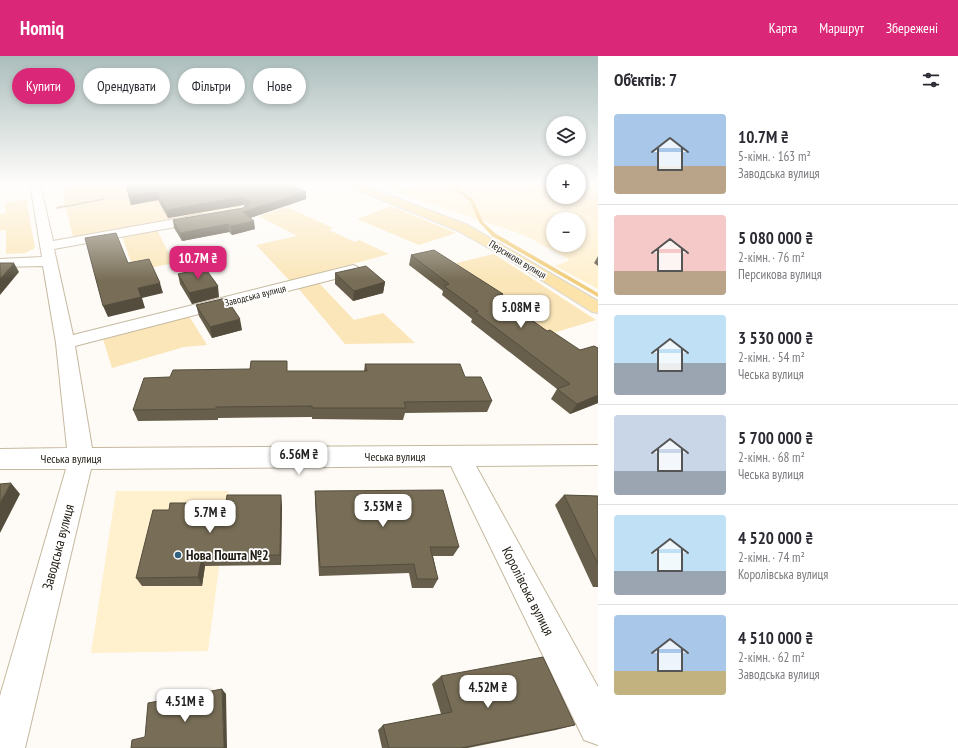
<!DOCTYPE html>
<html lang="uk">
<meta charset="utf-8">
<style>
:root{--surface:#fff;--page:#f2f2f3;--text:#2b2b33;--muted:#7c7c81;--line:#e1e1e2;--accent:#db2777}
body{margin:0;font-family:"PT Sans Narrow",sans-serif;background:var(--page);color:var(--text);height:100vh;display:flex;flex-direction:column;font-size:15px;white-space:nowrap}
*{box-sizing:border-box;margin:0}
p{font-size:13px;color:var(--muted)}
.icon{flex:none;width:22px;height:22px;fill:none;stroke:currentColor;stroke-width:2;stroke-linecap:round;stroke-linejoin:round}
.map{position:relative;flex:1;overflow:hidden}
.sheet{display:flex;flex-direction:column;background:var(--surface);width:360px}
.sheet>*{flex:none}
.top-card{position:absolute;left:12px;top:12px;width:380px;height:36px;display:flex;gap:8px}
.buttons{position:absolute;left:546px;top:60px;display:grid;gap:8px}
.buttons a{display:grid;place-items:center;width:40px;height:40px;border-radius:50%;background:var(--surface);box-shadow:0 2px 6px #0003;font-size:20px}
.price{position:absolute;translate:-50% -34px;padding:0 9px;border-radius:8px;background:#fff;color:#222;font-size:13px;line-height:26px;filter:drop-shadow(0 1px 2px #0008)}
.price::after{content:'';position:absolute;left:50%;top:24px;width:12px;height:9px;margin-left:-6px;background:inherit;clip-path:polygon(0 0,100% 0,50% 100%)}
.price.current{background:var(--accent);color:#fff}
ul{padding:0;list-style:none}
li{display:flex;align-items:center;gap:12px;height:100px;padding:0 16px}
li+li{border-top:1px solid var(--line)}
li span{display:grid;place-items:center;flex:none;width:112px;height:80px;border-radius:4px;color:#555}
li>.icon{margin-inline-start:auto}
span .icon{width:48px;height:48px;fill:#fffc;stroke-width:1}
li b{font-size:17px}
h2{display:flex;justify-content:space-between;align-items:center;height:48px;padding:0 16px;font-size:17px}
.pill{padding:0 14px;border-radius:18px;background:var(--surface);box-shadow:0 2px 6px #0003;font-size:14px;line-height:36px}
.pill.current{background:var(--accent);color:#fff}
header{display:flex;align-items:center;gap:24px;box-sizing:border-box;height:56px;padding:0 20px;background:var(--accent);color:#fff}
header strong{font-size:19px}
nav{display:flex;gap:22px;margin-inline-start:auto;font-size:14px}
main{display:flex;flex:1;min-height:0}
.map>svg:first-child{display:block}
</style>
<header>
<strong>Homiq</strong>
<nav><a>Карта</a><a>Маршрут</a><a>Збережені</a></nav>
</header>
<main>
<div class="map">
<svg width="598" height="692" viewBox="0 0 598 692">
<rect width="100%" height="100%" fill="#fefbf6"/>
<!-- built -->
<path fill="#fff0ce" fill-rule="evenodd" d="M422,127H546L553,141H579L598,149V233L555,210L570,204L524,179L393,135ZM553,163H579V189H553Z
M116,435H229L208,595L91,597Z"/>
<!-- green -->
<path fill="#fbe6b9" d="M68,127H276L217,139L241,151L73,181L66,152L57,153L56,150L65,148L62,133L70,132Z
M518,127H553V141H579V127H598V163L555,147Z
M26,143L35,192L25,197L6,198V174L0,175V158L6,157L4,147Z
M391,150L456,177L419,189L357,163Z
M287,151L333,172L329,174L355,186L359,184L389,198L290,225L256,189L297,180L259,160Z
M157,174L174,207L134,215L122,180Z
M494,198L596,264L550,278L510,252L517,249L485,227L448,209Z
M319,227L354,264L383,257L415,287L345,288L298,232Z
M189,260L207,289L184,291L112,312L103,283Z"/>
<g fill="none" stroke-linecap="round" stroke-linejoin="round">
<!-- stream -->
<path fill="#f0cd7b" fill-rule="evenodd" d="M453,130H455L473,143L483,166L496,178L598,237V241L492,180L479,166L470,145L453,132Z"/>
<!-- minor casing -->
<g stroke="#c4b89f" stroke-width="2">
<path id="minor" d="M30,127H40L53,185L203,158L209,162L203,166L54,193L73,279L353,209L358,211L361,214L358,217L75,290L92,392L598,389V409L476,410L598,631V689L584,684L451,410L91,413L25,692H0V640L66,413H0V393L67,392L56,287L43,210L0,211V203L42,201Z"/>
</g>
<!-- major casing -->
<g stroke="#d7d6d5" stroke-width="2">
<path id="major" d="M341,127H357L468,169L598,245V257L592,256L503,200L458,175Z"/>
</g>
<!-- path -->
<path stroke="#88847d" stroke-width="1.5" stroke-dasharray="1.5 1" stroke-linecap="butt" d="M57,152L104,143"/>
<!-- minor -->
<use href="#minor" fill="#fff" fill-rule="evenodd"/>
<!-- major -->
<use href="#major" fill="#fbe3aa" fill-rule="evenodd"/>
</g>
<!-- wall -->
<path fill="#675f4b" d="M126,127L306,136V143L250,162L255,173L232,179L229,176L182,185L174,172L173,164L243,152L245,150L243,149L168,162L158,144L131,149L129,141Z
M411,199L501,242L547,275L580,294L598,292V347L570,358L551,343L557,333L471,266L472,263L442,239L443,235L409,209Z
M598,200V210L594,207Z
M335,217L385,226L383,237L353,245L335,228Z
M178,218L219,241L192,248L180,228Z
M196,249L242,274L212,282L199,260Z
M365,308L465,321L492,345L487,356L405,357L403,364L312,363V361L218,362V364L138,365L133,354L170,321L287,315H364Z
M315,435L459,491L453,500H433L438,523L433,532H412L409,517L319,520L315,446Z
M564,439L598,440V531H593L555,449Z
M282,449L281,509L205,510L202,530H142L136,522Z
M441,620L575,669L556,674L468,692H382L378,674L383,669L441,658L432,628Z"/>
<!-- shaded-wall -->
<path fill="#544d3d" d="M156,136L158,144L131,149L129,141Z
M306,136V143L244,164L243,156Z
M242,141L243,149L168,162L167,154Z
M254,165L255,173L232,179L231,170Z
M228,168L229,176L182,185L180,177Z
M14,207L19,216L0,239V223Z
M385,226L383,237L353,245L354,235Z
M160,227L163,237L142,242L145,252L108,261L103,250L138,232Z
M218,230L219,241L192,248L189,237Z
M503,238L499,247L497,239Z
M240,263L242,274L212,282L210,271Z
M598,339V347L570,358L577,348Z
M11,427L20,438L0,477V447Z
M281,439L282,449L281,509L280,499Z
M202,501L205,510L202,530L198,521Z
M222,633L226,638L227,692H224Z"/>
<!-- building -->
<path fill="#786e57" stroke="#544d3d" d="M126,127H287L306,136L243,156L254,165L231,170L228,168L180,177L173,164L243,152L250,146L242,141L167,154L156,136L129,141Z
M116,177L128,207L149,203L160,227L138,232L141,241L103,250L85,182Z
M434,194L503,238L497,239L547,275L550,274L580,294L594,290L598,292V339L577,348L557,333L570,328L475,256L478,255L444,230L449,228L411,199Z
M0,207H14L0,223Z
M366,210L385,226L354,235L335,217Z
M205,212L218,230L189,237L178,218Z
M226,242L240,263L210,271L196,249Z
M251,305H287V315H367L365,308H460L465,321H481L492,345L404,346L406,352H312V350L216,351V353L133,354L144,322L170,321L173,314L250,313Z
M11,427L0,447V428Z
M443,434L459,491H430L438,523H417L414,508L320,511L315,435Z
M227,439H281L280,499L202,501L198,521L136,522L153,454H169L170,447H226Z
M564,439L598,440V508Z
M543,601L575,669L461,692H389L383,669L452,656L441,620Z
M222,633L224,692H131L132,684L145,681L148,647Z"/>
<!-- sky -->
<linearGradient id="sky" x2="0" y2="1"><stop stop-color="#abbebc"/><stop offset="0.57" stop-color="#fffdfb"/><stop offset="1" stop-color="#fffdfb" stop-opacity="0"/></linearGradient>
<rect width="598" height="224" fill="url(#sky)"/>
<!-- markers -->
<circle fill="#2f617f" stroke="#fff" stroke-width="1.5" cx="178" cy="499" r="4"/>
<g text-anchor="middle" stroke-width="3.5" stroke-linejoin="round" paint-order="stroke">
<!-- far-street labels -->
<g font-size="10" fill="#201c13" stroke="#fff">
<text transform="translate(518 203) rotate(31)" y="4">Персикова вулиця</text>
<text transform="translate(255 239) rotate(-14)" y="4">Заводська вулиця</text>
</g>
<!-- street labels -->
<g font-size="12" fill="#201c13" stroke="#fff">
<text x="395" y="405">Чеська вулиця</text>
<text x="71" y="407">Чеська вулиця</text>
</g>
<!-- near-street labels -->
<g font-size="14" fill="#201c13" stroke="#fff">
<text transform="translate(58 491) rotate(-75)" y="5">Заводська вулиця</text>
<text transform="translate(528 535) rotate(63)" y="5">Королівська вулиця</text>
</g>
<!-- near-poi labels -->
<g font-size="14" font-weight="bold" fill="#201c13" stroke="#fff" text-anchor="start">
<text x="186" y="504">Нова Пошта №2</text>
</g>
</g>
</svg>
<div class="buttons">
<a><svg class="icon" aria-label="layers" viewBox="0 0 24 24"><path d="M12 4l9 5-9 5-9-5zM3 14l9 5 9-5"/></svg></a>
<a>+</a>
<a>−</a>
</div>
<b class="price current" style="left:198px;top:224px">10.7M ₴</b>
<b class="price" style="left:521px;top:273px">5.08M ₴</b>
<b class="price" style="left:299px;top:420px">6.56M ₴</b>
<b class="price" style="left:383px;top:472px">3.53M ₴</b>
<b class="price" style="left:210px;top:478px">5.7M ₴</b>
<b class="price" style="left:488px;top:653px">4.52M ₴</b>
<b class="price" style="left:185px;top:667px">4.51M ₴</b>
<div class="top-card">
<a class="pill current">Купити</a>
<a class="pill">Орендувати</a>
<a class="pill">Фільтри</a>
<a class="pill">Нове</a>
</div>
</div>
<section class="sheet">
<h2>Об’єктів: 7<svg class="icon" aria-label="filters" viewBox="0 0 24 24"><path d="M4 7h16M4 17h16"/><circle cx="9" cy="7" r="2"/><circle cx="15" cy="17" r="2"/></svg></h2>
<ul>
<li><span style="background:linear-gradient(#a9c7e8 65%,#b9a48a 0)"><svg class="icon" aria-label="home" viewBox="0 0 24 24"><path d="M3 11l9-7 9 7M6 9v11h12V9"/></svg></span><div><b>10.7M ₴</b><p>5-кімн. · 163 m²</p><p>Заводська вулиця</p></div></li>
<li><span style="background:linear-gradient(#f6c9c9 70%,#b9a48a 0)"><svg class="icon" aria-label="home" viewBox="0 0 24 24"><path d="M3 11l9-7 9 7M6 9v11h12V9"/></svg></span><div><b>5 080 000 ₴</b><p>2-кімн. · 76 m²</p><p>Персикова вулиця</p></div></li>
<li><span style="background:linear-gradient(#bfe0f5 60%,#9aa5b1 0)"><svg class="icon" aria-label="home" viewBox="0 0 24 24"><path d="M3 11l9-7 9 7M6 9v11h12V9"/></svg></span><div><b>3 530 000 ₴</b><p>2-кімн. · 54 m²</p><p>Чеська вулиця</p></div></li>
<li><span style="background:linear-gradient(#c9d6e8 70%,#9aa5b1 0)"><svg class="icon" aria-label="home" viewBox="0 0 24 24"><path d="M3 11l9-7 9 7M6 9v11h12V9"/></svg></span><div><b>5 700 000 ₴</b><p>2-кімн. · 68 m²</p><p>Чеська вулиця</p></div></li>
<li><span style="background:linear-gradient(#bfe0f5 70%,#9aa5b1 0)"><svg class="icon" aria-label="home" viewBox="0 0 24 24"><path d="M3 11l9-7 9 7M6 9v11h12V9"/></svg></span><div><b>4 520 000 ₴</b><p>2-кімн. · 74 m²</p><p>Королівська вулиця</p></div></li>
<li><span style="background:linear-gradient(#a9c7e8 70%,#c2b280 0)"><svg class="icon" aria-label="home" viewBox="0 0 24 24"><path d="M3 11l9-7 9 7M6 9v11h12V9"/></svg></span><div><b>4 510 000 ₴</b><p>2-кімн. · 62 m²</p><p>Заводська вулиця</p></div></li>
</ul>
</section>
</main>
